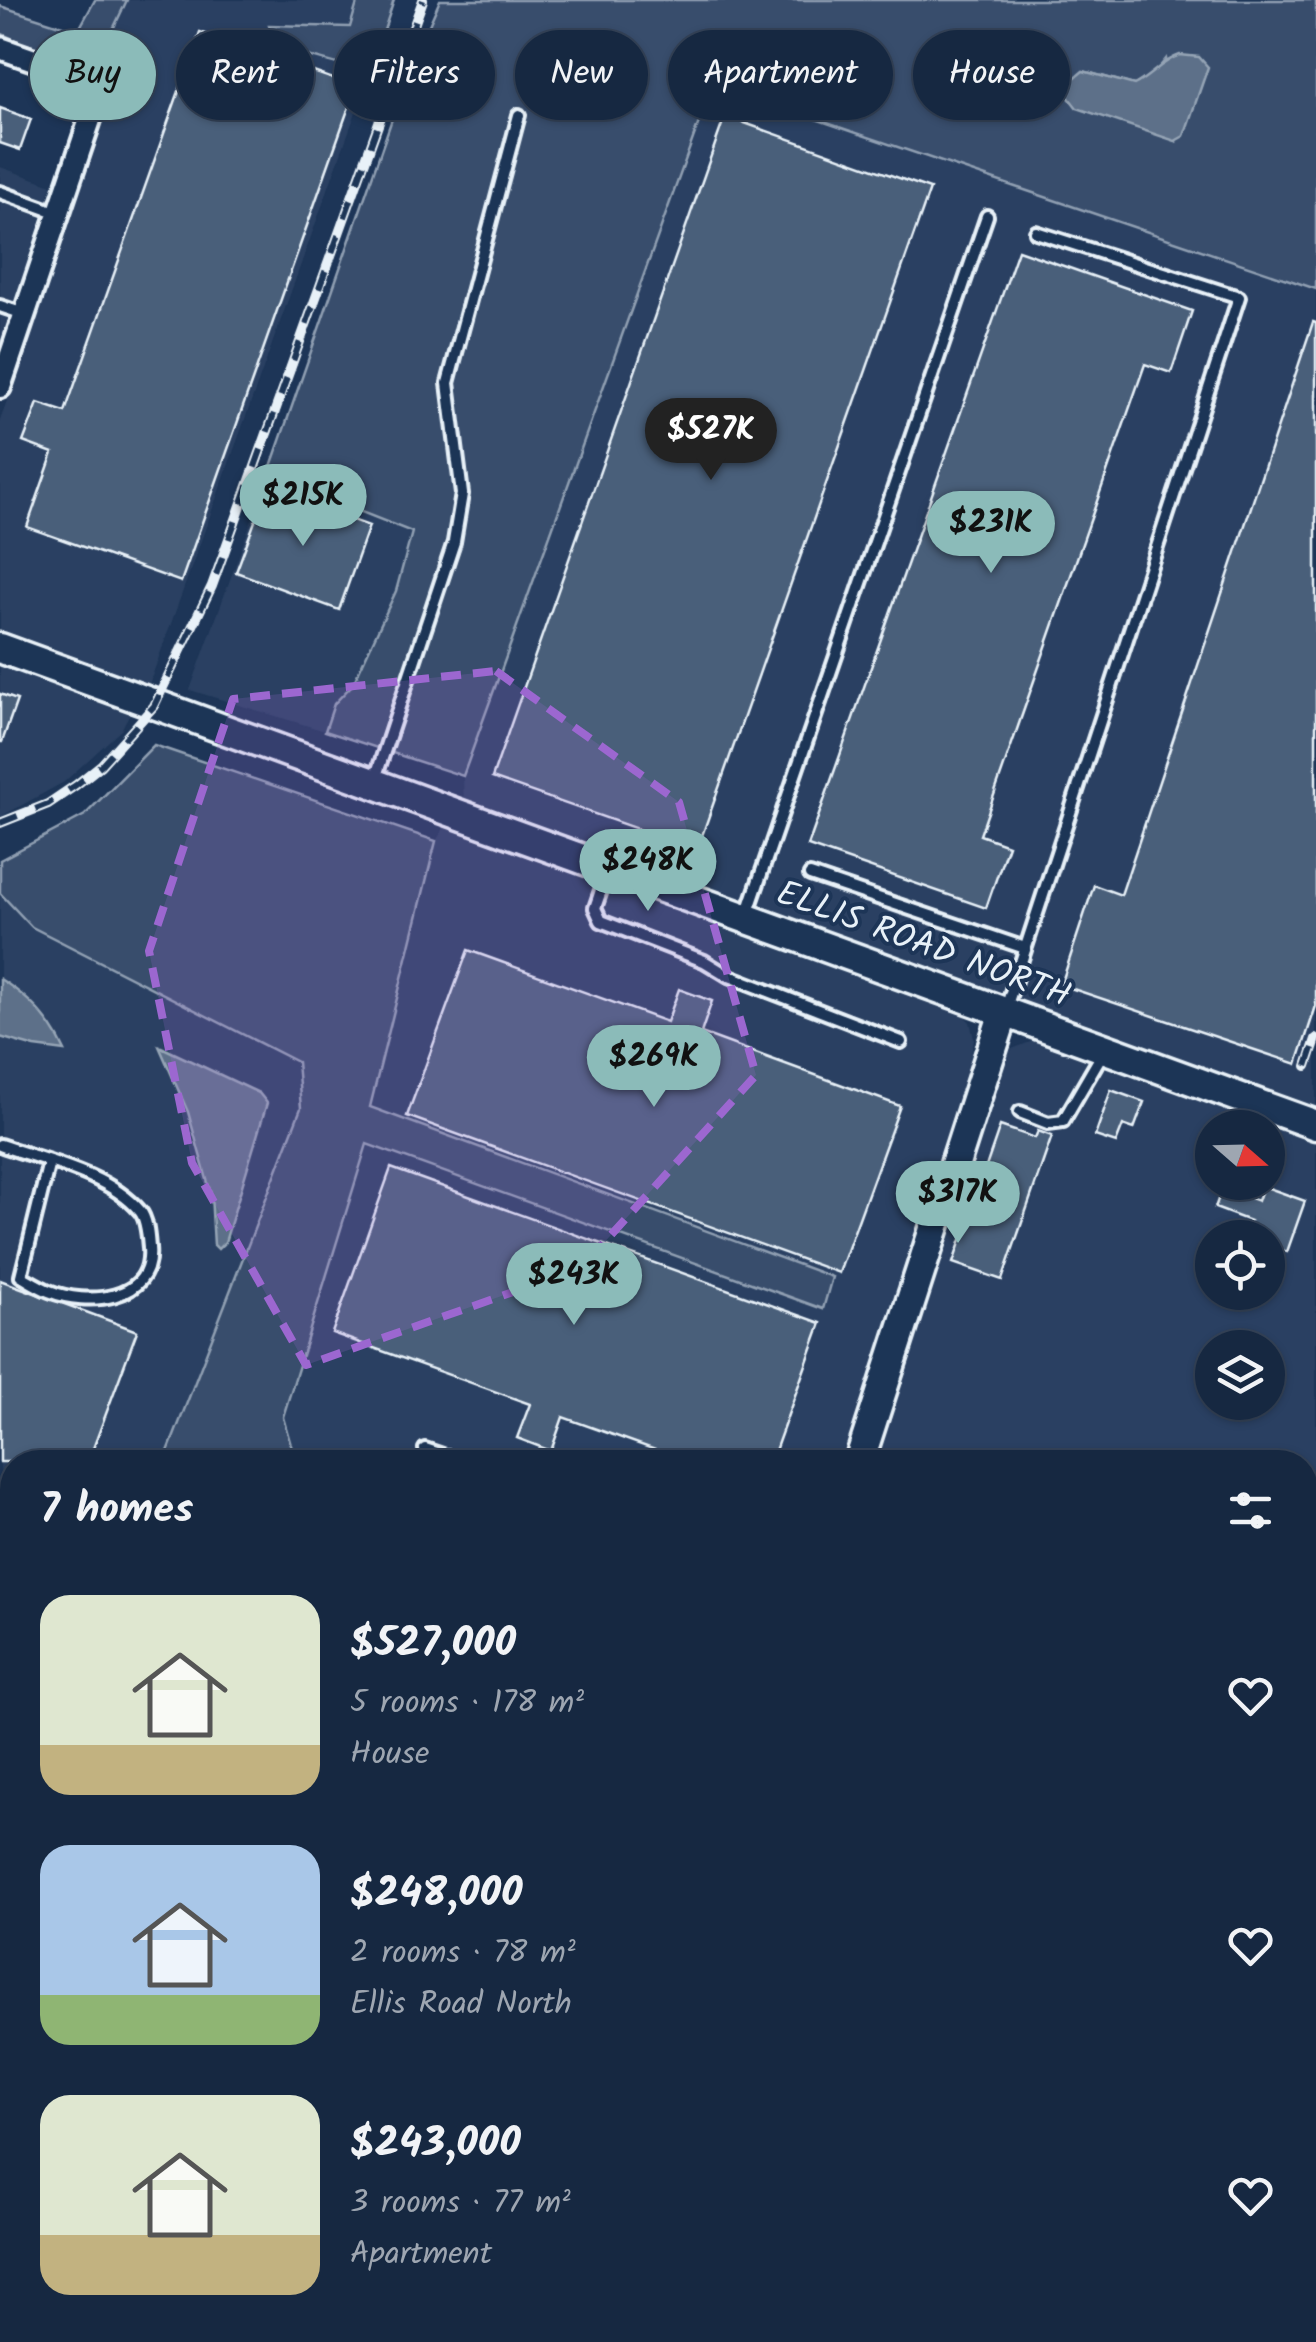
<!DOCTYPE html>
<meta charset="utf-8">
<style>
:root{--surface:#162841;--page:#1f3048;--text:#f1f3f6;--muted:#9ea6b1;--line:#35445a;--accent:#8bbbb9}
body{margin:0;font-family:Kalam,sans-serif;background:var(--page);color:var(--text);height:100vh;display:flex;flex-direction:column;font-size:38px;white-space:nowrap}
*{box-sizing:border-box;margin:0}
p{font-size:32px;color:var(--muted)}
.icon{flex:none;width:55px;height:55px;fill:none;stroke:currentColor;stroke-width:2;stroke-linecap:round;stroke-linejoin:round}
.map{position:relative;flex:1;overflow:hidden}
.details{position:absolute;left:0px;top:1450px;width:1318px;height:892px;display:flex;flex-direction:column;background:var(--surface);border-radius:40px 40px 0 0;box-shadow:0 2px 8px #0004,0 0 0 2px var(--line)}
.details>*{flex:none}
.top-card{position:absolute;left:30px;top:30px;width:1258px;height:90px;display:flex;gap:20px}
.needle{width:65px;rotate:110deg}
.buttons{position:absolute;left:1195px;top:1110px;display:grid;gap:20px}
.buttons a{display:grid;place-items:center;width:90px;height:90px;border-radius:50%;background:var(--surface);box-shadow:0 2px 8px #0004,0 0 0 2px var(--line);font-size:50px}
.price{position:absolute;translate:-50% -85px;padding:0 22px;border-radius:35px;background:var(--accent);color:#111;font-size:32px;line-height:65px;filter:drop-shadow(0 2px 5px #0008)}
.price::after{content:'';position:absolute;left:50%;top:60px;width:30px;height:22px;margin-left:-15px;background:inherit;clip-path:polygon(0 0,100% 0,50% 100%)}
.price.active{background:#222;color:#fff}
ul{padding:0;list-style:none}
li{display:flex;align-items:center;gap:30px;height:250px;padding:0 40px}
li span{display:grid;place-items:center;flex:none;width:280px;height:200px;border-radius:30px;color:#555}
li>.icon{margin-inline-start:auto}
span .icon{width:120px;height:120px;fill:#fffc;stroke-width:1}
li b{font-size:42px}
h2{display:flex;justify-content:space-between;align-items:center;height:120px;padding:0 40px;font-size:42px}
.chip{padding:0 35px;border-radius:45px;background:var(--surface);box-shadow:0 2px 8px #0004,0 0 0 2px var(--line);font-size:35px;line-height:90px}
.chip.active{background:var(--accent);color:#111}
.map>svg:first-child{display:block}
</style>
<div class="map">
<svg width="1316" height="2342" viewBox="0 0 1316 2342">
<rect width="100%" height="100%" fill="#1d3557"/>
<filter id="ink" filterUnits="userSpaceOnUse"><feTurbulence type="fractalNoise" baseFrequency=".01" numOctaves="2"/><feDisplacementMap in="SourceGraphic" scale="20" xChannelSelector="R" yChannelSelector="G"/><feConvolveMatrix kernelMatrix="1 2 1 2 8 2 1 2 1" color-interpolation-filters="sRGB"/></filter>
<g filter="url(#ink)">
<!-- built -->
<path fill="#2a4162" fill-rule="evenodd" d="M127,0H358L350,27L269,26L276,48L370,73L147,690L0,636V421L116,82L105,46Z
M721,60L774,105L1316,289V1110L464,805L463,776Z
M0,167L52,185L0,349Z
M268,475L412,531L396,590L353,684L334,704L325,731L190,690Z
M0,662L132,709L121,730L64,782L0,817Z
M448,822L952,1003L970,1022L974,1039L960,1115L845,1462H304L295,1459L283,1417L366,1144L822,1309L832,1278L369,1107L436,841Z
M0,893L32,927L297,1061L301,1108L164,1462H12V1807L4,1833H0V1037L35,1047L64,1050L13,987L0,979ZM161,1047L259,1093L214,1245L211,1194L188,1112Z
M1033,1041L1048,1042L1316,1136V1946L1305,1943V1462H868L1000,1062L1012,1049ZM1212,1128H1268V1182H1212ZM1212,1238H1268V1292H1212ZM1212,1348H1268V1402H1212Z
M0,1901L12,1906V2330H554L551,2342H0Z
M1305,2085L1316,2088V2342H1260L1226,2330H1305Z"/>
<!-- green -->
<path fill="#374d6c" stroke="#909fb2" stroke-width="2.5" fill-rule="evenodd" d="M95,0H127L105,46L48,55L0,33V6L78,31Z
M358,0H394L370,73L275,47L269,25L350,27Z
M440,0H1316V289L774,105L721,61L463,776L325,731L334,704L353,684L396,591L412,532L268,475L408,73ZM1166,59L1176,141L1083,71L1134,85L1153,75Z
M154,745L436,841L370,1107L832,1277L823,1309L367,1144L283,1417L295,1459L304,1462H164L301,1108L297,1062L32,927L0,893V860L85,815Z
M12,1807V1906L0,1901V1833L4,1832Z
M1305,1943L1316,1946V2088L1305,2085Z"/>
<!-- water -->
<path fill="#5d7089" stroke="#95a4b5" stroke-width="2.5" d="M1180,55L1199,57L1208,67L1184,136L1175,141L1077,108L1067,95L1072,80L1083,71L1134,85C1151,76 1162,61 1180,55Z
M0,979C29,997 51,1020 65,1051L35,1047L0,1037Z
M159,1046L259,1093L267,1103L225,1242L218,1249L214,1245L211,1194L188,1112Z"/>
<!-- building -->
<path fill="#495e7a" stroke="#e8f1f8" stroke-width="2.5" d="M200,32L356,87L181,582L27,527L53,453L23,442L38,403L65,412Z
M0,108L31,119L20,150L0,143Z
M725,116L930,189L697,850L492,778Z
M1018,250L1192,311L1171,373L1145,364L980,835L1008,845L986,908L808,846Z
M1313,322L1316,323V1006L1297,1064L1061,985L1094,885L1121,895Z
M267,489L369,526L339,610L236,572Z
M0,694L17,700L2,742H0Z
M468,950L667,1022L679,989L712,1001L701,1033L900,1106L839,1273L407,1116Z
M1111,1090L1144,1102L1134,1129L1123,1125L1116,1143L1095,1136Z
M1000,1126L1035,1138L1038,1131L1052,1136L1002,1280L953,1263Z
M391,1168L821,1323L771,1462H689L563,1417L551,1451L517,1438L530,1404L332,1333Z
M1263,1186L1305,1201L1287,1252L1268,1245V1238H1244L1250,1221L1215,1208L1222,1188L1258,1201Z
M0,1280L137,1331L88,1462H0Z"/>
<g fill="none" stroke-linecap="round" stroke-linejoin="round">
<!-- lane casing -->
<g stroke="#e8f1f8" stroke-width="18">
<path id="lane" d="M0,192L58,213
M0,306L24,314
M375,779L454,542L462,494L448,383L519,115
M608,870L595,908L601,921L704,961L727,975L901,1042
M810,875L1025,948
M747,915L987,216
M1005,1011L1239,297L1036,232
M1020,1112L1048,1123L1063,1121L1105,1049
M0,1145C45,1161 107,1173 140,1211C147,1219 148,1236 149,1248C154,1302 86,1306 49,1291C39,1287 30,1281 21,1276L49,1162
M425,1449L463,1462
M0,2049L12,2054
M0,2237L12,2200
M194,2342L199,2330"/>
</g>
<!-- street casing -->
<g stroke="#e8f1f8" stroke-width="28">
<path id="street" d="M0,48L102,84L0,387
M1193,2330L1226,2342
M817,2342L821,2330
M1076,2342L1079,2330"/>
</g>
<!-- secondary casing -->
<g stroke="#e8f1f8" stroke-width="35">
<path id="secondary" d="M0,648L1316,1125
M859,1462L1004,1012
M560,2342L564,2330"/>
</g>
<!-- lane -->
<use href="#lane" stroke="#1d3557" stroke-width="10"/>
<!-- street -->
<use href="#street" stroke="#1d3557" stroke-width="20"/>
<!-- secondary -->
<use href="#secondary" stroke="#1d3557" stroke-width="28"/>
<!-- rail casing -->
<g stroke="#e8f1f8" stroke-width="10">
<path id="rail" d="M0,823L48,804L76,785L101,765L154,706L212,586L423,0
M1307,1066L1316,1039"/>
</g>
<!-- rail -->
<use href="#rail" stroke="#1d3557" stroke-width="6" stroke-dasharray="19" stroke-linecap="butt"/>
</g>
</g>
<!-- marked area -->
<path fill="#9c67d0" fill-opacity="0.2" stroke="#9c67d0" stroke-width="8" stroke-dasharray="20 12" stroke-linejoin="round" d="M496,671L679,802L756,1075L581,1268L306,1365L192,1163L149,951L233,699Z"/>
<g text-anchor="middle" stroke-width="8" stroke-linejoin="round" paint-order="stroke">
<!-- street labels -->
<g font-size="35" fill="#e8f1f8" stroke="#1d3557">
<text transform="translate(924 943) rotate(20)" y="12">ELLIS ROAD NORTH</text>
</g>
</g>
</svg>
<div class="buttons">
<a><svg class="needle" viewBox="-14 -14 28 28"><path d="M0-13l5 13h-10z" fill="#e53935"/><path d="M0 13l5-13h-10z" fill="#9ea6b1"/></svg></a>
<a><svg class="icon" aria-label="locate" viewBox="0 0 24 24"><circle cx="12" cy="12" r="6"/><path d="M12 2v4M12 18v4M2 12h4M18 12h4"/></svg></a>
<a><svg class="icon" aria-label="layers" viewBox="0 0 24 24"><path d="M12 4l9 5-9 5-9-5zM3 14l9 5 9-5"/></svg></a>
</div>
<b class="price active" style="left:711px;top:483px">$527K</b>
<b class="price" style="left:303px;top:549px">$215K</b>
<b class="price" style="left:991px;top:576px">$231K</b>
<b class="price" style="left:648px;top:914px">$248K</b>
<b class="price" style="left:654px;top:1110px">$269K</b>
<b class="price" style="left:958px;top:1246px">$317K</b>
<b class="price" style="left:574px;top:1328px">$243K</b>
<div class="top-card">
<a class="chip active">Buy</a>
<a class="chip">Rent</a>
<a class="chip">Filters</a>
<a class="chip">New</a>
<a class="chip">Apartment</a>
<a class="chip">House</a>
</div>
<section class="details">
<h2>7 homes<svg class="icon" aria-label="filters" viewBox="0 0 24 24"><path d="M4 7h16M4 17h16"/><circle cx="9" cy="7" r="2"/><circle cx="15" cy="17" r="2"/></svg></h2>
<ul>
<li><span style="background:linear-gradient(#dfe7d0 75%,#c2b280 0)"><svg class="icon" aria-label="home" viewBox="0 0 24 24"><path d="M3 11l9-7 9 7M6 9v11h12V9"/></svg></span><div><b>$527,000</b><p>5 rooms · 178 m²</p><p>House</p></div><svg class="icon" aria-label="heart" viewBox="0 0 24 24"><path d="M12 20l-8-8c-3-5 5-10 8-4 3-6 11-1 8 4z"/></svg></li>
<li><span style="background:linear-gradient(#a9c7e8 75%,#8fb573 0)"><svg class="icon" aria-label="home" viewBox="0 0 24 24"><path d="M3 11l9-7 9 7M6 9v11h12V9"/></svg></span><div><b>$248,000</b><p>2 rooms · 78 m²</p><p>Ellis Road North</p></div><svg class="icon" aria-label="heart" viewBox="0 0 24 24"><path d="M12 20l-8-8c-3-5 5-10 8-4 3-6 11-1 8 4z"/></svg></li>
<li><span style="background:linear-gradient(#dfe7d0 70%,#c2b280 0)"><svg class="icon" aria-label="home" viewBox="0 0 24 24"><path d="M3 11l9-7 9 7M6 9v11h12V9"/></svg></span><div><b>$243,000</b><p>3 rooms · 77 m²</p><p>Apartment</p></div><svg class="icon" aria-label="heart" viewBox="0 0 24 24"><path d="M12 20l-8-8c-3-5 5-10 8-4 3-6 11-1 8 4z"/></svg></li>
</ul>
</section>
</div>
